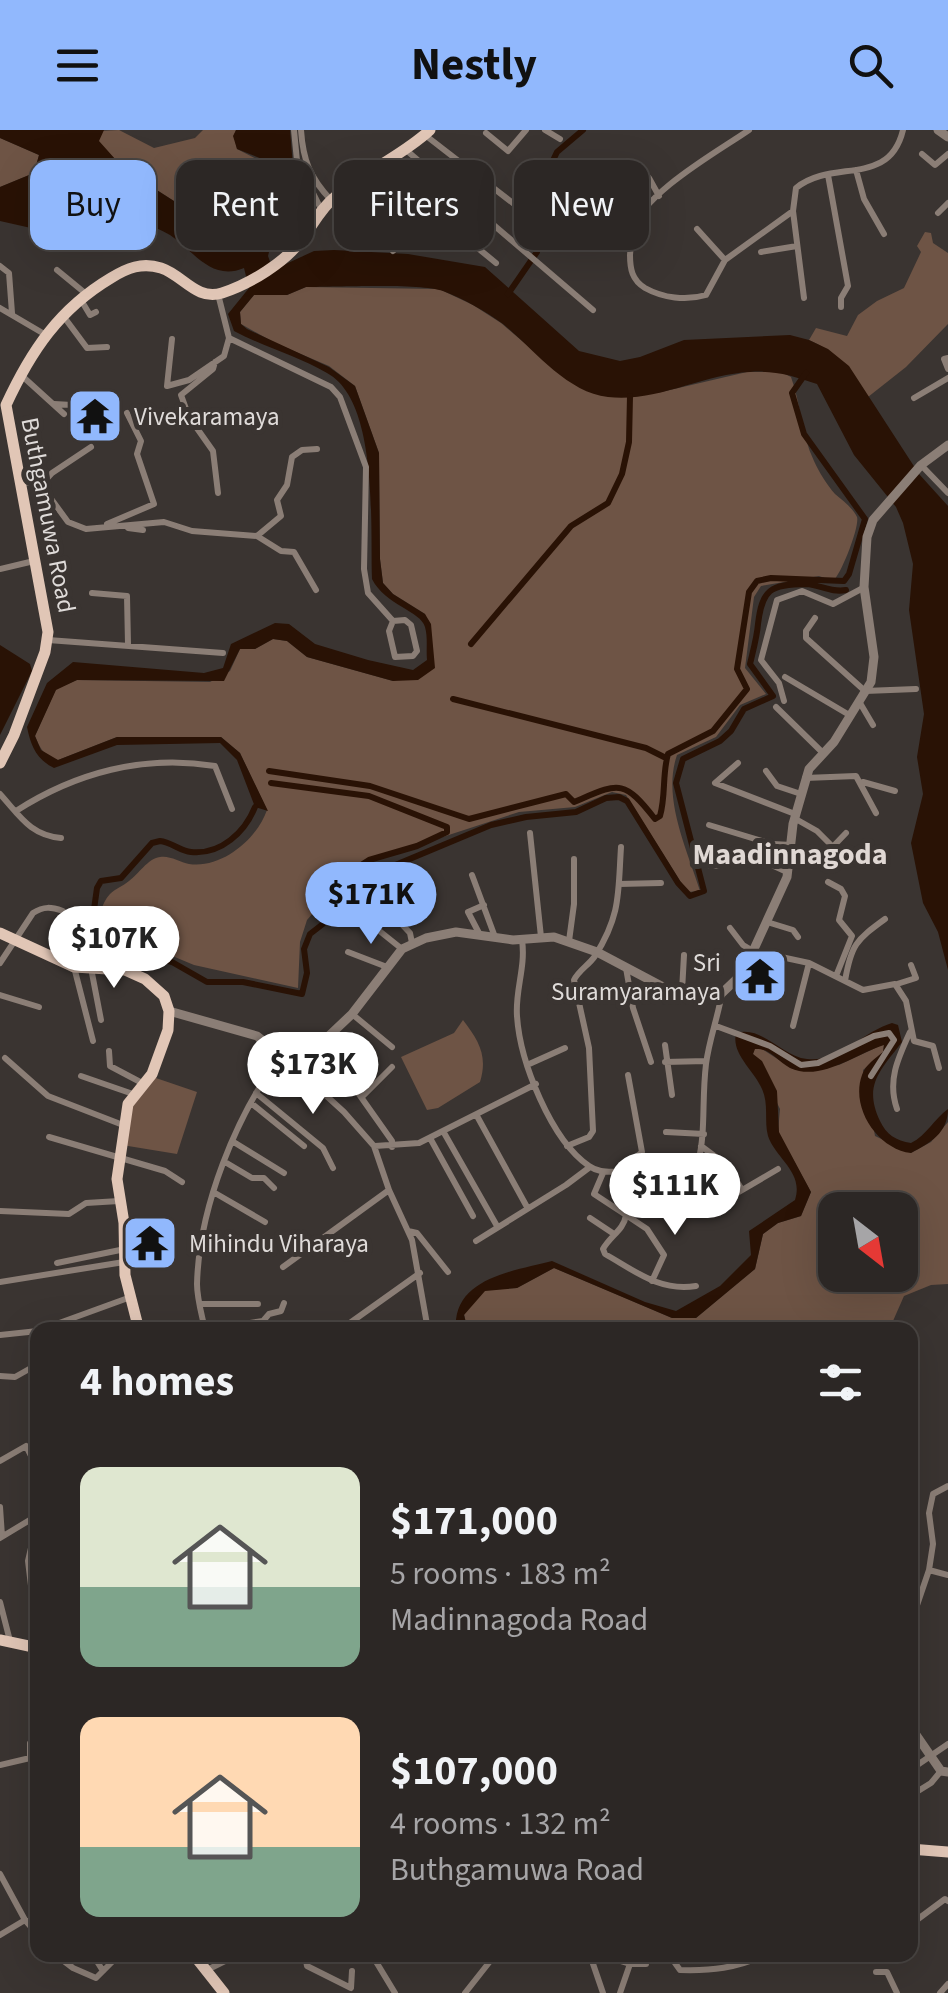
<!DOCTYPE html>
<meta charset="utf-8">
<style>
:root{--surface:#2c2725;--page:#383332;--text:#f1f3f6;--muted:#a6a5a7;--line:#484442;--accent:#91b8fd}
body{margin:0;font-family:"Source Sans 3",sans-serif;background:var(--page);color:var(--text);height:100vh;display:flex;flex-direction:column;font-size:38px;white-space:nowrap}
*{box-sizing:border-box;margin:0}
p{font-size:32px;color:var(--muted)}
.icon{flex:none;width:55px;height:55px;fill:none;stroke:currentColor;stroke-width:2;stroke-linecap:round;stroke-linejoin:round}
.map{position:relative;flex:1;overflow:hidden}
.details{position:absolute;left:30px;top:1192px;width:888px;height:640px;display:flex;flex-direction:column;background:var(--surface);border-radius:20px;box-shadow:0 10px 40px #0002,0 0 0 2px var(--line)}
.details>*{flex:none}
.banner{position:absolute;left:30px;top:30px;width:890px;height:90px;display:flex;gap:20px}
.needle{width:65px;rotate:149deg}
.controls{position:absolute;left:818px;top:1062px;display:grid;gap:20px}
.controls a{display:grid;place-items:center;width:100px;height:100px;border-radius:20px;background:var(--surface);box-shadow:0 10px 40px #0002,0 0 0 2px var(--line);font-size:50px}
.price{position:absolute;translate:-50% -85px;padding:0 22px;border-radius:35px;background:#fff;color:#222;font-size:32px;line-height:65px;filter:drop-shadow(0 2px 5px #0008)}
.price::after{content:'';position:absolute;left:50%;top:60px;width:30px;height:22px;margin-left:-15px;background:inherit;clip-path:polygon(0 0,100% 0,50% 100%)}
.price.active{background:var(--accent);color:#111}
ul{padding:0;list-style:none}
li{display:flex;align-items:center;gap:30px;height:250px;padding:0 50px}
li span{display:grid;place-items:center;flex:none;width:280px;height:200px;border-radius:20px;color:#555}
li>.icon{margin-inline-start:auto}
span .icon{width:120px;height:120px;fill:#fffc;stroke-width:1}
li b{font-size:42px}
h2{display:flex;justify-content:space-between;align-items:center;height:120px;padding:0 50px;font-size:42px}
.chip{padding:0 35px;border-radius:20px;background:var(--surface);box-shadow:0 10px 40px #0002,0 0 0 2px var(--line);font-size:35px;line-height:90px}
.chip.active{background:var(--accent);color:#111}
header{display:flex;justify-content:space-between;align-items:center;height:130px;padding:0 50px;background:var(--accent);color:#111;font-size:45px;font-weight:700}
.map>svg:first-child{display:block}
</style>
<header><svg class="icon" aria-label="menu" viewBox="0 0 24 24"><path d="M4 6h16M4 12h16M4 18h16"/></svg>Nestly<svg class="icon" aria-label="search" viewBox="0 0 24 24"><circle cx="10" cy="10" r="6"/><path d="M15 15l6 6"/></svg></header>
<div class="map">
<svg width="948" height="1863" viewBox="0 0 948 1863">
<rect width="100%" height="100%" fill="#3a3431"/>
<!-- green -->
<path fill="#6e5445" fill-rule="evenodd" d="M119,0L154,18L195,8L203,0H236L234,6L237,19L270,36L260,64L265,108L244,110L202,89L124,39L98,11L100,1Z
M0,8L39,25L34,43L0,57Z
M925,102L931,103L933,113L948,123V194L906,237L868,267C852,240 838,223 809,210L816,198L847,206L858,185L877,171L904,158L921,122L917,116Z
M306,157L439,159L473,175L501,193L562,245L657,263L747,242H781L791,247C801,274 801,304 814,331C819,342 827,355 835,364C842,370 853,378 857,387C860,396 841,445 833,451L819,446L761,456L754,467L745,538L766,564L740,575L716,607L677,625C662,668 687,719 700,761L687,762L626,665L612,662L575,677L519,682L363,733L339,753L307,790L300,812L298,858L194,835L141,813L96,801C99,789 101,773 110,764C115,759 123,756 129,751C139,744 147,729 160,727C169,725 180,732 189,734C222,739 257,709 267,680L240,623L221,607H117L58,630C44,627 40,618 35,606L56,559L77,550L210,552L230,541L240,519H255L273,509L287,511L307,527L393,551L434,538L425,484L393,464L383,453L380,429L379,323L355,256L329,236L275,213L241,194L240,182L254,165H287Z
M463,890C479,911 488,926 480,952L438,978L427,980L401,927L454,903Z
M884,914L883,922L863,940L875,1006L911,1023L931,1012L948,992V1154L931,1155L904,1166L889,1200H475L467,1197L464,1184L485,1160L517,1158L554,1138L672,1188H696L755,1139L763,1104L778,1093L801,1086L811,1062L778,1002L780,979L753,924L754,919H762L793,939L839,935ZM835,1080H900V1145H835Z
M153,947L197,962L177,1024L122,1015L129,974Z"/>
<!-- water -->
<path fill="#291205" d="M0,0H104L99,11L124,39L202,89L245,110L265,107C262,84 255,56 270,36L262,29L237,19L233,6L236,0H290L294,49L305,86L289,114L278,121L270,118L268,126L273,140L314,121L334,120L408,124L485,137L579,221L620,231L640,227L684,210L790,205L809,210L828,219L849,236L919,344L948,376V840L938,802L923,773L911,713L923,664L917,627L924,584L909,480L913,434L903,393L896,377L854,325L817,254C794,246 774,240 750,242C703,244 656,273 608,267C566,262 534,219 503,194C485,181 464,169 443,161C420,153 336,157 306,157L287,165H254L240,182L241,194L247,199L329,237L355,256L379,323L380,429L383,453L393,464L425,484L431,494L435,538L418,550L393,551L307,527L287,511L273,509L255,519H240L224,551L77,550L56,560L35,606L41,620L58,630L117,607H221L240,623L268,681L255,677L237,630L220,613L117,615L54,638C36,629 31,616 27,597L47,553L73,532L204,543L223,538L231,514L275,493L289,494L315,514L368,530L413,540L427,530C426,520 428,507 425,497C421,481 385,475 372,449C370,397 379,271 327,243C298,226 264,217 234,201L228,184L249,158L244,138C211,152 193,120 170,105C149,93 126,87 106,75C96,69 91,61 80,56L76,58L68,99L62,105L0,91V57L34,43L39,25L0,8Z
M0,515L30,534L32,541L0,605Z
M892,893L898,895L902,912C880,941 863,955 880,991C886,1004 896,1011 911,1013C927,1005 934,989 948,979C948,1003 930,1013 911,1023C878,1019 850,978 862,945C865,935 876,928 883,922L884,915C855,924 821,952 790,938C777,931 770,918 755,919L753,924L762,931L777,961L779,1002L811,1062L801,1086L778,1093L763,1104L755,1139L696,1188H672L554,1138L517,1158L485,1161L464,1185L467,1197L475,1200H456C452,1148 514,1141 552,1131L645,1172L676,1181L720,1156L751,1125L749,1101L795,1070C804,1042 776,1029 768,1006C764,991 769,974 762,959C754,940 731,924 736,903C762,895 781,926 807,929C838,933 864,901 892,893Z"/>
<g fill="none" stroke-linecap="round" stroke-linejoin="round">
<!-- canal -->
<path stroke="#291205" stroke-width="6" d="M508,164L537,122L548,85L547,43L557,22L583,0
M471,514L571,396L608,373L622,344L629,312L630,266
M453,569L646,618L666,628
M269,641L370,656L469,689L566,664L574,672C619,653 623,648 655,689L660,686C666,665 662,645 668,624L713,601L747,559L737,539L749,462L757,451L771,448L844,451L849,444L865,389L804,304L792,263L806,243
M271,653L369,666L447,697V702L417,716L369,730L341,748
M255,677C245,702 221,725 191,722C180,721 171,712 160,711L152,713L121,748L101,751L97,758L90,808L172,832L207,852H243L302,864L307,843L304,819L310,804L328,790L357,751L491,695L526,687L576,682L606,668L619,667L627,671L678,753L690,766L704,761L676,653L683,629L720,611L731,601L744,579L773,566L750,534C753,521 757,507 758,494C762,460 770,454 806,454C821,455 831,463 846,460"/>
<!-- minor -->
<path stroke="#8b7e76" stroke-width="6" d="M294,0L297,31L321,79
M301,0C303,30 310,48 331,70
M545,0L560,9
M749,0C717,22 643,63 632,101C630,108 631,117 630,125C630,139 632,150 645,158C663,168 686,171 706,165L725,130L793,81L796,58C833,28 889,58 903,0
M486,3L508,21L526,0
M425,5L536,91
M406,20L593,180
M922,24L935,35L948,24
M379,37L496,133
M856,40L864,69L884,104
M828,45L848,156L841,168V177
M649,48L659,66
M793,81L804,168
M938,83L948,73
M697,99L725,130
M393,121L432,81
M761,122L797,116
M0,136L9,143L12,183
M57,140L85,163
M218,164L229,208L331,257L340,267L366,337L364,439L368,463L393,491
M81,170L90,185L96,182
M0,178L46,205
M64,187L87,218L107,217
M172,209L167,256L189,250L224,226L229,208
M948,228L944,229L948,239
M215,232L213,239L181,265L189,287L213,321L218,363
M21,245L64,284
M914,268L948,248
M54,274L72,275L88,269
M921,335L948,363
M19,351L41,355L68,392L86,399L164,392L192,401L257,406L281,421L294,422L316,460
M41,355L52,343L91,317
M107,394L154,374L137,324L141,311L127,283
M128,398L143,400
M257,406L281,386L277,370L287,355L292,327L302,320L317,319
M0,439L34,431
M92,463L127,466L128,514
M815,488L806,501V508L865,561L916,559
M405,490L411,495L417,521L413,526L395,527L389,501L393,491Z
M48,510L223,523
M785,547L851,586
M784,571L779,553L761,530L777,470L802,461L833,474L863,458
M860,573L873,595
M776,577L823,623
M738,633L715,653L795,684
M766,641L777,656L801,664
M805,648L856,646L876,683
M863,652L895,661
M0,664C20,686 30,705 61,708
M16,681C75,643 144,624 215,636L232,679
M794,688L817,701L833,717
M709,695L772,714L792,715
M530,703L541,807
M823,727L846,703
M710,736L765,732L787,742
M472,745L495,807
M828,752L841,759L845,766L839,790L852,806L836,846
M619,754L661,753
M393,785L410,803L412,813
M362,787L402,819
M767,792L793,800L798,807
M730,798L743,815L753,821L809,833L863,860L895,854L906,871L914,911L933,916L939,938
M480,805L468,782L484,775
M522,810C526,837 515,860 517,886C520,932 551,1010 589,1036C602,1045 613,1040 626,1043L663,1083L668,1084C714,1036 699,993 706,934C709,910 718,887 722,863
M569,811L574,774V729
M348,822L387,837
M0,833L33,783C44,776 51,777 63,781
M74,837L93,911
M91,838L101,890
M626,838L633,878L651,932
M845,851C851,815 856,810 885,789
M897,854L916,848L911,835
M682,861L684,825
M0,865L39,877
M352,884L392,917
M716,896L770,916L801,935L818,933L874,906L889,903L894,910L871,946
M793,896L809,833
M665,915L672,965
M314,920L356,960L392,1011V1017
M109,921L110,936L144,954
M281,925C236,986 199,1077 197,1154C197,1169 202,1185 205,1200L263,1191L269,1184L281,1181L284,1173
M5,928L48,966L123,995
M290,928L297,939L344,982L374,1016L389,1060L412,1110L428,1200
M665,932L706,931
M527,935L565,918
M81,946L133,964
M256,963L323,1018L333,1038
M362,967L392,937
M251,973L304,1016
M897,979C887,951 898,928 910,902
M477,986L527,1077
M443,1001L497,1096
M666,1002L704,1004
M49,1007L165,1041L182,1052
M430,1008L473,1086
M232,1011L284,1043
M375,1016L419,1013L536,954
M567,1016L589,1007L593,1001L589,918L574,850C579,840 589,835 595,826C621,785 618,763 621,717
M701,1016L728,1036L742,1060
M225,1032L252,1048H264L274,1058
M620,1041L642,1022L628,945
M603,1043L594,1064L626,1085C624,1100 610,1106 603,1119L605,1124C635,1141 660,1162 696,1156
M215,1063L265,1092
M688,1063L702,1079L708,1080L778,1039
M0,1081L69,1084L86,1073L119,1071
M626,1085L647,1099L664,1125L652,1151
M590,1088L614,1104
M408,1101L417,1103L448,1142
M476,1111L566,1055L590,1037
M57,1133L125,1119
M283,1137L389,1060
M0,1152L124,1132
M200,1174H258
M40,1200L128,1168
M340,1200L420,1143
M0,1205L38,1201
M0,1246L15,1247L38,1234
M0,1331L26,1316L38,1340
M0,1377L2,1406
M0,1408L38,1385
M38,1411L31,1418L28,1431L38,1514
M929,1440L933,1414L929,1383L933,1364L948,1356
M0,1472L10,1511
M910,1510L914,1484L929,1440L948,1445
M0,1635L30,1628V1613L38,1606
M910,1640L948,1614
M910,1666L931,1653L941,1641
M0,1744L25,1790L38,1805
M910,1795L945,1769L948,1771
M0,1805L25,1790L33,1793L38,1790
M56,1825L73,1838L96,1848L119,1825
M93,1825L103,1841
M305,1825L307,1836L351,1858L352,1841
M372,1825L395,1863
M590,1825L603,1863
M601,1825L630,1834H646
M676,1825L675,1833L680,1840C712,1841 736,1838 765,1825
M207,1840L237,1825
M876,1842H887L897,1863
M465,1863L495,1825
M620,1863L630,1834
M940,1863L948,1854"/>
<!-- tertiary -->
<path stroke="#8b7e76" stroke-width="9" d="M938,0L948,7
M169,881L257,906L284,927L296,928L314,920L352,884L402,819L426,808L456,802L513,810L554,807L597,822L665,858L693,864L722,863L743,843L787,747L793,694L809,639L834,612L871,552L874,527L864,457L867,407L873,390L921,335L948,315
M910,1596L941,1641L948,1642"/>
<!-- primary -->
<path stroke="#e1c6b6" stroke-width="11" d="M0,633L14,605L45,522L48,502L6,275C31,221 59,179 111,148C127,138 142,132 161,138C183,145 196,171 222,163C250,154 286,132 303,108C314,93 322,77 336,66C365,41 402,26 430,0
M0,803L74,837L125,840L145,849L164,866L169,881L168,900L152,944L128,974L117,1049L124,1093L125,1145L139,1200
M0,1510L38,1518
M910,1719L948,1722
M194,1825L224,1863"/>
</g>
<!-- icons -->
<defs>
<g id="temple-square" transform="scale(2.875)"><rect x="-9" y="-9" width="18" height="18" rx="4" fill="#91b8fd" stroke="#3a3431"/><path d="M0-6L5-2H3V0L6.5 2.5H4V6H1.5V3h-3V6H-4V2.5H-6.5L-3 0V-2H-5Z" fill="#111"/></g>
</defs>
<g fill-rule="evenodd">
<use href="#temple-square" x="95" y="286"/>
<use href="#temple-square" x="760" y="846"/>
<use href="#temple-square" x="150" y="1113"/>
</g>
<g text-anchor="middle" stroke-width="10" stroke-linejoin="round" paint-order="stroke">
<!-- poi labels -->
<g font-size="25" fill="#dfdbd9" stroke="#3a3431" text-anchor="start">
<text x="134" y="295">Vivekaramaya</text>
<text x="721" y="841" text-anchor="end">Sri<tspan x="721" dy="29">Suramyaramaya</tspan></text>
<text x="189" y="1122">Mihindu Viharaya</text>
</g>
<!-- street labels -->
<g font-size="25" fill="#dfdbd9" stroke="#3a3431">
<text transform="translate(49 385) rotate(79)" y="9">Buthgamuwa Road</text>
</g>
<!-- quarter labels -->
<g font-size="30" font-weight="bold" fill="#e0d8d4" stroke="#3a3431">
<text x="790" y="734">Maadinnagoda</text>
</g>
</g>
</svg>
<div class="controls">
<a><svg class="needle" viewBox="-14 -14 28 28"><path d="M0-13l5 13h-10z" fill="#e53935"/><path d="M0 13l5-13h-10z" fill="#a6a5a7"/></svg></a>
</div>
<b class="price active" style="left:371px;top:817px">$171K</b>
<b class="price" style="left:114px;top:861px">$107K</b>
<b class="price" style="left:313px;top:987px">$173K</b>
<b class="price" style="left:675px;top:1108px">$111K</b>
<div class="banner">
<a class="chip active">Buy</a>
<a class="chip">Rent</a>
<a class="chip">Filters</a>
<a class="chip">New</a>
</div>
<section class="details">
<h2>4 homes<svg class="icon" aria-label="filters" viewBox="0 0 24 24"><path d="M4 7h16M4 17h16"/><circle cx="9" cy="7" r="2"/><circle cx="15" cy="17" r="2"/></svg></h2>
<ul>
<li><span style="background:linear-gradient(#dfe7d0 60%,#7fa58c 0)"><svg class="icon" aria-label="home" viewBox="0 0 24 24"><path d="M3 11l9-7 9 7M6 9v11h12V9"/></svg></span><div><b>$171,000</b><p>5 rooms · 183 m²</p><p>Madinnagoda Road</p></div></li>
<li><span style="background:linear-gradient(#ffd9b3 65%,#7fa58c 0)"><svg class="icon" aria-label="home" viewBox="0 0 24 24"><path d="M3 11l9-7 9 7M6 9v11h12V9"/></svg></span><div><b>$107,000</b><p>4 rooms · 132 m²</p><p>Buthgamuwa Road</p></div></li>
</ul>
</section>
</div>
